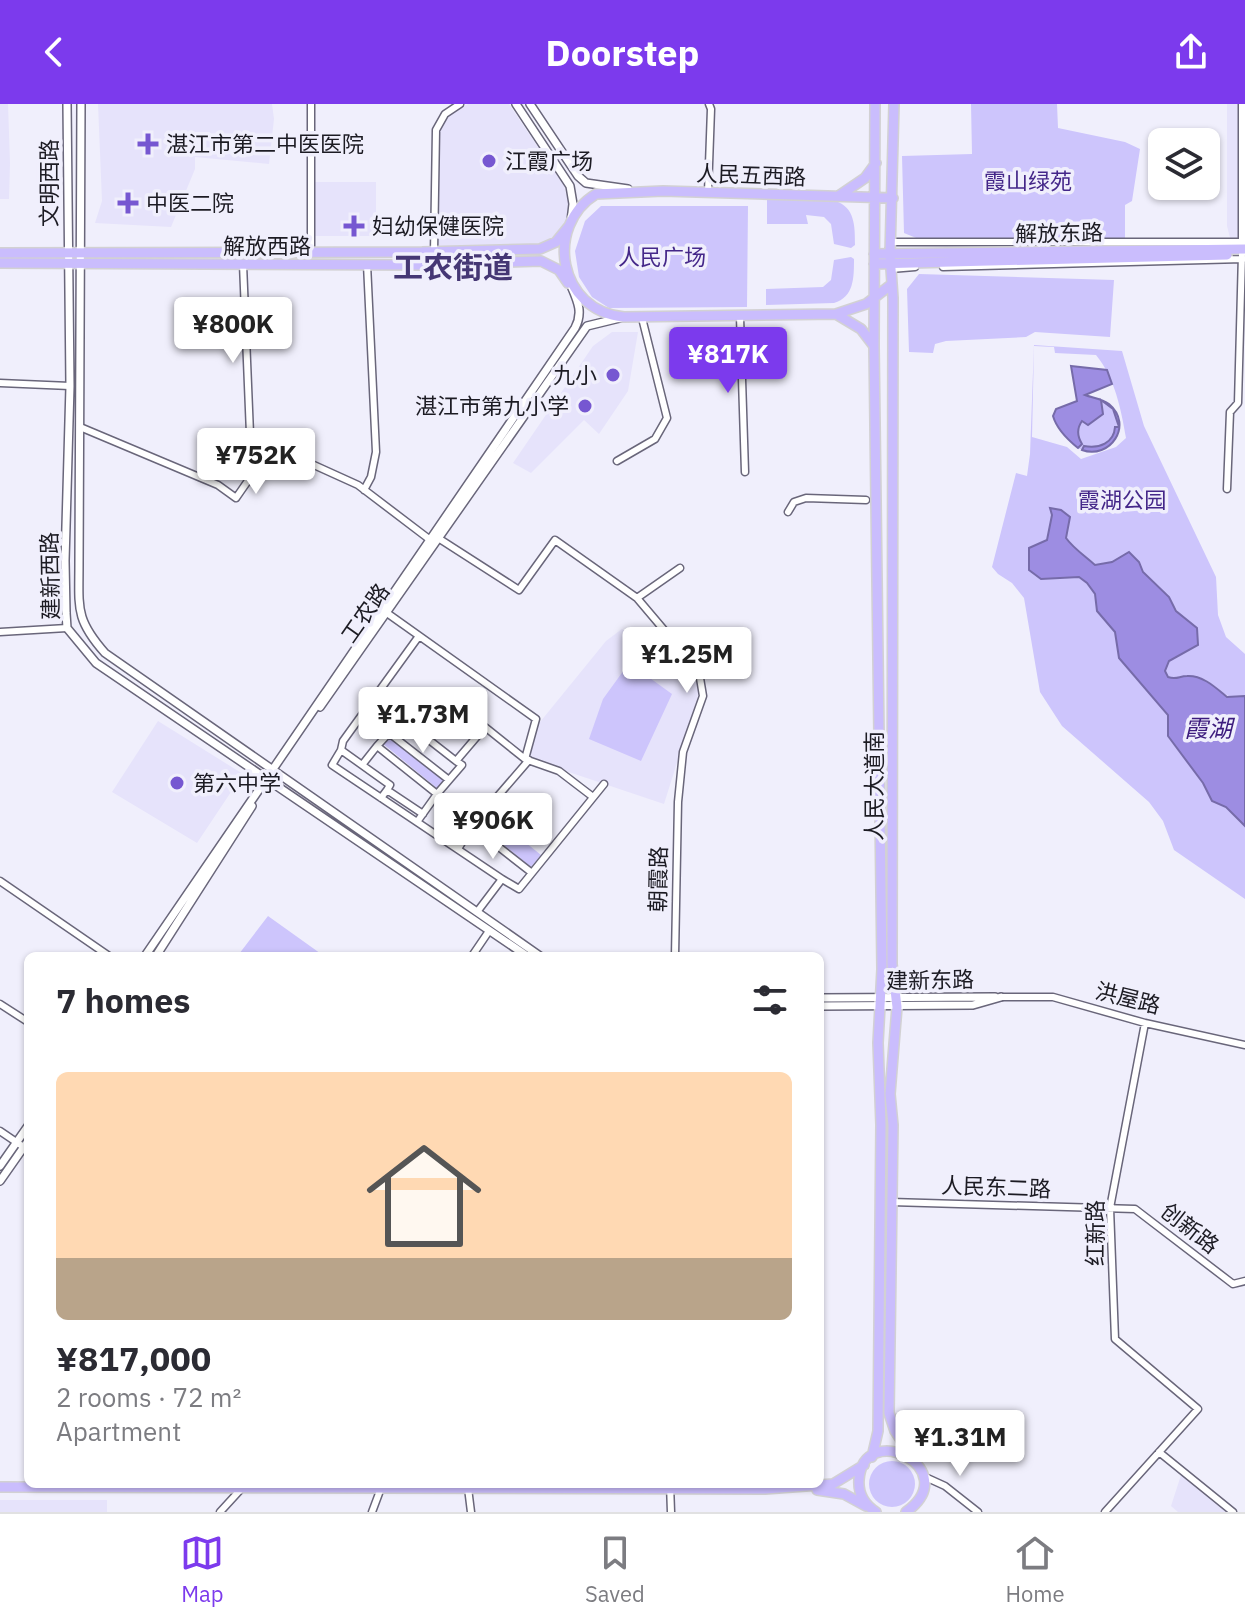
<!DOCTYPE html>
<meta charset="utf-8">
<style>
:root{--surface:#fff;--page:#f7f7f7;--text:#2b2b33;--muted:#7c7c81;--line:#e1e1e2;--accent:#7c3aed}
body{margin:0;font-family:"IBM Plex Sans","Noto Sans SC",sans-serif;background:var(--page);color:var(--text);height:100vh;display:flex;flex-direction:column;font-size:30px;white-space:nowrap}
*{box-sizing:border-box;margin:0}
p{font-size:26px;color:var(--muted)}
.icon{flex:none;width:44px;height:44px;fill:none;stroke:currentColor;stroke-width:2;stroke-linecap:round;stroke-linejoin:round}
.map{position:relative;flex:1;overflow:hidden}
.panel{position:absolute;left:24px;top:848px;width:800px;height:536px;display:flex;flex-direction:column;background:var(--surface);border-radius:12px;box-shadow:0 2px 6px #0004}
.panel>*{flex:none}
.buttons{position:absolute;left:1148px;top:24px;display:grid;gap:16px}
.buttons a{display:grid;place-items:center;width:72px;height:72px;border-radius:12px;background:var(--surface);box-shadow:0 2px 6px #0004;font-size:40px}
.price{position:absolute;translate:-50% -68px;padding:0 18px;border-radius:8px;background:#fff;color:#222;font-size:26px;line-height:52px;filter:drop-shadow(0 2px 4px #0008)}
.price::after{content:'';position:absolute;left:50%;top:48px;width:24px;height:18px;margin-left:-12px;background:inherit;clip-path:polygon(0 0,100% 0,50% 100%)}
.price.on{background:var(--accent);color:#fff}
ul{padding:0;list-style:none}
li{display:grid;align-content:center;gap:16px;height:424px;padding:0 32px}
li span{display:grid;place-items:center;height:248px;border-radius:12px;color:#555}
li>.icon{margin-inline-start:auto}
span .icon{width:144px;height:144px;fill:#fffc;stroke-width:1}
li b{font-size:34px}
h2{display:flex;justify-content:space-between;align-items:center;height:96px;padding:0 32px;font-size:34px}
header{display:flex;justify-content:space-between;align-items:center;height:104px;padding:0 32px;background:var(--accent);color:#fff;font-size:36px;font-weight:700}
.dock{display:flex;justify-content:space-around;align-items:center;height:112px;border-top:2px solid var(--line);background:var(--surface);font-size:22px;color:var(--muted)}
.dock a{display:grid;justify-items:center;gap:4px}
.dock .on{color:var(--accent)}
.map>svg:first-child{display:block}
</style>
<header><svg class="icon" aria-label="back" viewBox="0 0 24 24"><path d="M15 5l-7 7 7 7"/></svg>Doorstep<svg class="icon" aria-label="share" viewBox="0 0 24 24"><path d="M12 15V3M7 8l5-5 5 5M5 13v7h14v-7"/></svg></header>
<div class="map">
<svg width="1245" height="1408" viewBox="0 0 1245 1408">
<rect width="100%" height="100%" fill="#f0effc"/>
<!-- built -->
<path fill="#e6e3fb" d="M0,0H8L10,59L9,95H0Z
M98,0H272L274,15L269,60L195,53V65L171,123L95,119L102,97Z
M468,0H509L564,82L569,101L568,118L553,135L541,140L438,144V27L447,12Z
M1227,0H1245V137L1231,138L1227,122Z
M315,78H376V132H315Z
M612,228H638L628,287L599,330L584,316L531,369L513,359L593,242Z
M622,525L701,582L664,700L527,654L536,623L606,537Z
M158,617L243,670L197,739L112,688Z
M1182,1368L1230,1408H1178L1171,1402Z
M0,1396H107V1408H0Z"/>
<!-- green -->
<path fill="#cdc5fc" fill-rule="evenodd" d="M971,0H1057L1058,24L1125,38L1140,45L1132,97L1125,101V136L926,138L904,129L902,52L972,50Z
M767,95L835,97C855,103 855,122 855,141L851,144L834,140L831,120L824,113L806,111L808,120H767Z
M601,102H748L747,203L609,204L592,193L579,173L575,147L585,117Z
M851,153L854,155C854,174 854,193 834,199L766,201V185L823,183L831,176L834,156Z
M919,170L1114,176L1110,233L1035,228L1026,233L946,237L935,240L933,249L909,248L907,185Z
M1034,241L1122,247L1144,322L1216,473L1218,511L1226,533L1245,550V592C1227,598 1220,585 1206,576C1193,569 1181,577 1168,573L1165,567L1169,557L1198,541L1169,493L1143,468L1139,458L1095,461C1085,452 1073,444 1066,434L1070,413L1052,411L1047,436L1029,444V466L1041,475L1079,473L1087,479L1095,490L1103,515L1115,528L1119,554L1168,611V633L1203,679L1212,697L1226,703L1245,722V795L1174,746L1163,717L1149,698L1062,622L1040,588L1024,494L1012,479L998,470L992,463L1016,369L1027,372L1030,350ZM1034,242L1054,243L1055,249L1096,251C1115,274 1121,305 1126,334L1116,343L1081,355L1067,343L1032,333Z
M1100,295C1131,312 1118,349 1084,342L1082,346L1078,344L1082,340C1077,332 1077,324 1082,317L1098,314Z
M629,559L672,590L641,657L589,635L603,595Z
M389,630L445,676L438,685L382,639Z
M488,708L541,751L531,763L478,720Z
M268,812L324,852H241L239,850Z
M869 1380a23 23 0 1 1 46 0a23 23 0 1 1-46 0Z"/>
<!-- water -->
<path fill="#9d8de2" stroke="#766ba9" stroke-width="2" d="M1071,262L1107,266L1112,280L1085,291C1093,294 1102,295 1109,300C1134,321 1110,356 1082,346L1084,342C1099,345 1114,339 1115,323H1119L1113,305L1101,296L1103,310L1088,321L1082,317C1077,324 1077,332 1082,340L1078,344C1068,336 1057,326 1053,312L1056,305L1077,297Z
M1050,404L1061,406L1070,413L1066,434C1073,444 1085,452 1095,461L1112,458L1129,448L1139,458L1143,468L1169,493L1176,507L1197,524L1198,541L1169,557L1165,567L1168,573C1177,576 1179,572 1187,572C1203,571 1216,584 1227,593L1245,592V722L1226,703L1212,697L1203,679L1168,632V611L1119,554L1115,528L1097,507L1095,490L1087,479L1079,473L1041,475L1029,466V444L1047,436L1052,411Z"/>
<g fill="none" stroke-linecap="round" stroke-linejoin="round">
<!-- minor casing -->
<g stroke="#69667a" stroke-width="9">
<path id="minor" d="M311,0V148
M708,88L711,5L709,0
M891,138H1243
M434,148L436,26L445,10L460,0
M243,160L250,330L272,336V342
M943,163L1243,155
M891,165L915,163
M740,213L745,368
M0,279L70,282
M80,323L218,381L236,394L272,342L358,381L429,435
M617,357L655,335L667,314L642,214
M1227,385L1230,308L1238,299L1242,150V0
M364,386L371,373L376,348L367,160
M788,408L794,398L806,394L866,396
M435,432L519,486L555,436L637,494L692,559L700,574L703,592L683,648L678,698L675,852
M637,494L680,464
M387,509L536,615L525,655L559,667L593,693
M0,528L67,524
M389,629L401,614L456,657
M377,642L389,629L449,676L462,661L456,657L485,623L525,655
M341,646L343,637L419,532
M362,661L377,642L437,690L449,676
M387,686L390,681L341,646L332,661L502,775L477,808
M381,694L387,686L423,710
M417,718L437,690L472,722L532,769
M458,745L472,722L529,656
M502,775L519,785L604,680
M0,777L109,852
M472,852L489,827
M1001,893H1053L1145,919L1245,941
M0,900L28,918
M0,1027L28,1046
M891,1098L1135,1105L1233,1180L1245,1177
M1159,1348L1233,1408
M923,1372L945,1382L978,1408
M670,1380L671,1408
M468,1384L471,1408
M220,1408L242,1384
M372,1408L381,1384
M1105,1408L1198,1305L1115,1235L1110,1104L1145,919"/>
</g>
<!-- tertiary casing -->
<g stroke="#69667a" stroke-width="10">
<path id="tertiary" d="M67,0L70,282L65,457L66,509L67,524L96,559L527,852
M81,0L79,460C79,504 75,515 105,549L540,852
M516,0L570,82L573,100L571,117
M530,0L578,72L586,79L628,85
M320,603L587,222L624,213
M145,852L575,224C583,209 578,198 572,184
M156,852L252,702
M820,894L995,893
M820,902L973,901L1001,893
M0,1062L28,1022
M0,1077L28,1037"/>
</g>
<!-- primary casing -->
<g stroke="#d2d1d3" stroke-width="12">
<path id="primary" d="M894,0L890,150L893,194L892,860L897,903L890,990L893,1021L889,1309L895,1327L914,1356
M840,91L865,74L876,59
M0,149L422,148L540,145L556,138L569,122
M874,150L1245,145
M0,159L422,161L541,157L559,166L568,179
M874,160L1227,151
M892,180L866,200L836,210L624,213C558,207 544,122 596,90L663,87L893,94
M836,210L861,225L874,242
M872,1353L878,1327L881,1021L878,939L882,865L874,242L875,0
M0,1383L765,1385L833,1380L864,1361
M817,1386L844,1390L866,1402
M876,1408C865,1401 858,1390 859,1376C863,1314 966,1365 906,1408"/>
</g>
<!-- minor -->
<use href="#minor" stroke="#fff" stroke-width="6"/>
<!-- tertiary -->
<use href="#tertiary" stroke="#fff" stroke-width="7"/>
<!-- primary -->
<use href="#primary" stroke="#cabdfd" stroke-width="9"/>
</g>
<!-- markers -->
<g fill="#7657d1" stroke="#f0effc" stroke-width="3">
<path d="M144 28h8v8h8v8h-8v8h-8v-8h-8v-8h8z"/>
<circle cx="489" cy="57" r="8"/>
<path d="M124 87h8v8h8v8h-8v8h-8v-8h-8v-8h8z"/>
<path d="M350 110h8v8h8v8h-8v8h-8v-8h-8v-8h8z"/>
<circle cx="613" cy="271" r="8"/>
<circle cx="585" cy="302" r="8"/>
<circle cx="177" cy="679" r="8"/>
</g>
<g text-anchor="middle" stroke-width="7" stroke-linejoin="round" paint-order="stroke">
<!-- poi labels -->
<g font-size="22" fill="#1c1b23" stroke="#f0effc" text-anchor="start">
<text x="166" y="48">湛江市第二中医医院</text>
<text x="505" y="65">江霞广场</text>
<text x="146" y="107">中医二院</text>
<text x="372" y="130">妇幼保健医院</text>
<text x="597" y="279" text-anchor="end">九小</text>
<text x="569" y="310" text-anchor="end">湛江市第九小学</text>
<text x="193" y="687">第六中学</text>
</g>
<!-- street labels -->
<g font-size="22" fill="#1c1b23" stroke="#f0effc">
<text transform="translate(751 71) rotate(2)" y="8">人民五西路</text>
<text transform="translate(49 79) rotate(-90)" y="8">文明西路</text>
<text transform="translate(1059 129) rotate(-1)" y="8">解放东路</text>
<text x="267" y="150">解放西路</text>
<text transform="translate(50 472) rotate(-91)" y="8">建新西路</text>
<text transform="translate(365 509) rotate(-55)" y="8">工农路</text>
<text transform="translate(874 682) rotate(-90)" y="8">人民大道南</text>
<text transform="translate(658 775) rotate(-89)" y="8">朝霞路</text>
<text transform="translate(930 876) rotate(-1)" y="8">建新东路</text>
<text transform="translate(1128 894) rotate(14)" y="8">洪屋路</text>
<text transform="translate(996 1083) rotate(2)" y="8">人民东二路</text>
<text transform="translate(1190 1124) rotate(38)" y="8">创新路</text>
<text transform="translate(1095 1129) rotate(-90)" y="8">红新路</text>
</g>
<!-- park labels -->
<g font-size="22" fill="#442789" stroke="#f0effc">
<text x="1028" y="85">霞山绿苑</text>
<text x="662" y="161">人民广场</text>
<text x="1122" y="404">霞湖公园</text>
</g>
<!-- water labels -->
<g font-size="24" font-style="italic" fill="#3c1b7d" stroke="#f0effc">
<text x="1208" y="633">霞湖</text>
</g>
<!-- district labels -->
<g font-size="30" font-weight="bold" fill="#453774" stroke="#f0effc">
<text x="453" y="174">工农街道</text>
</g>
</g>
</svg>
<div class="buttons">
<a><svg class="icon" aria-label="layers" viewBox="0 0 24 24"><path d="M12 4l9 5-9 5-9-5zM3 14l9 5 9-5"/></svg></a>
</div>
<b class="price" style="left:233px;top:261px">¥800K</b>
<b class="price on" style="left:728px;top:291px">¥817K</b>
<b class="price" style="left:256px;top:392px">¥752K</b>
<b class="price" style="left:687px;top:591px">¥1.25M</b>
<b class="price" style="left:423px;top:651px">¥1.73M</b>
<b class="price" style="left:493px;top:757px">¥906K</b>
<b class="price" style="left:960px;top:1374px">¥1.31M</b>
<section class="panel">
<h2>7 homes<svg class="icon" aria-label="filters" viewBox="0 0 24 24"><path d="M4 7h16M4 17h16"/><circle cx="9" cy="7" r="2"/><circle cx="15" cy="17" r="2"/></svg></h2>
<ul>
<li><span style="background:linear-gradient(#ffd9b3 75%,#b9a48a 0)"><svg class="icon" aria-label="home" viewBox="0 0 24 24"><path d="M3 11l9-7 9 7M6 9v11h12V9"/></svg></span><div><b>¥817,000</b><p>2 rooms · 72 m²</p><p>Apartment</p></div></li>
</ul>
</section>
</div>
<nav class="dock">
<a class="on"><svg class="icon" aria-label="map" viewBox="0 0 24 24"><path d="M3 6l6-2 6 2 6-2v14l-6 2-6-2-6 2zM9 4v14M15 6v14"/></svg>Map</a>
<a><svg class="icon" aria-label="saved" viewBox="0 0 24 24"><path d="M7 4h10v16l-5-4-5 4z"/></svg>Saved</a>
<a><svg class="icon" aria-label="home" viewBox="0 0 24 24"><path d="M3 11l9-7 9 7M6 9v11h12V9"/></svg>Home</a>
</nav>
